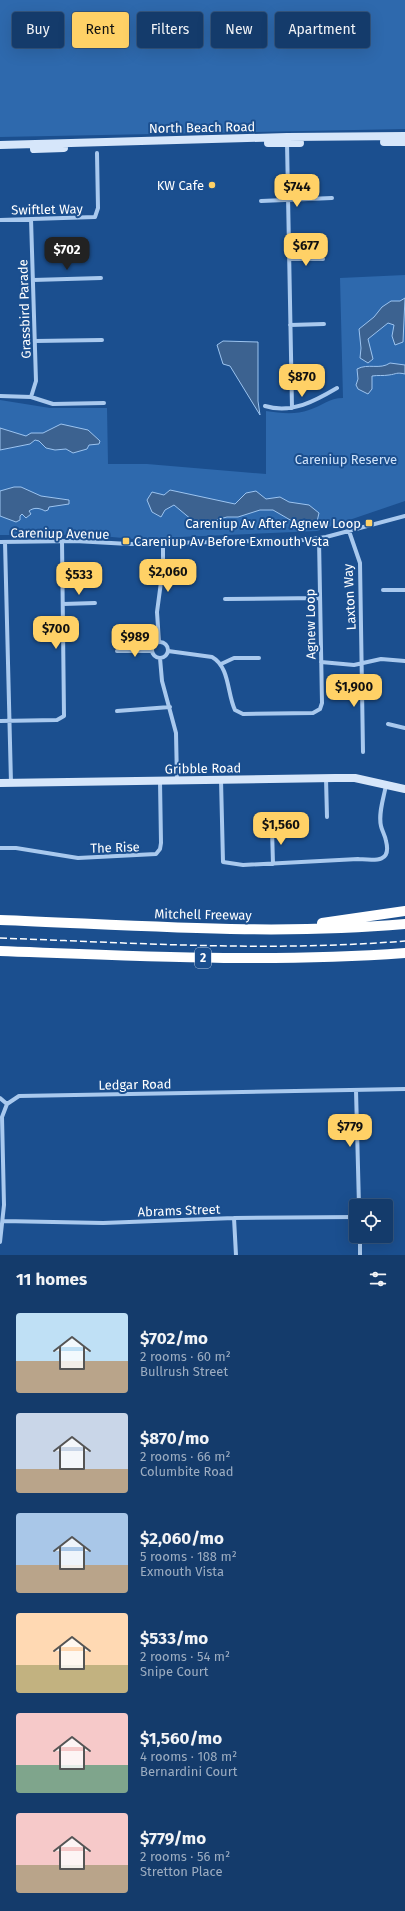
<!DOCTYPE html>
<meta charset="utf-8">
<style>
:root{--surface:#143b6b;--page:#214673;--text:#f1f3f6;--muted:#9dadc1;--line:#33557e;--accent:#ffd166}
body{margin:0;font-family:"Fira Sans",sans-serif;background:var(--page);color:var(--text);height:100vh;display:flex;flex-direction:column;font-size:15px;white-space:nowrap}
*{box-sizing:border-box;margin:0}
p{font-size:13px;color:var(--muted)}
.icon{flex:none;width:22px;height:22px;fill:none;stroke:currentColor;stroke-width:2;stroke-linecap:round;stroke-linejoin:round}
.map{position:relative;height:1255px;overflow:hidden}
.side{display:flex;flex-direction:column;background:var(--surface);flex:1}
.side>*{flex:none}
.hud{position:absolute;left:12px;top:12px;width:381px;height:36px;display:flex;gap:8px}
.fabs{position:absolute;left:349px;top:1199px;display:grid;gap:8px}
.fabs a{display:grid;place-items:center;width:44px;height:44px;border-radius:4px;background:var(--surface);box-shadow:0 4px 16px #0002,0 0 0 1px var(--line);font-size:20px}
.price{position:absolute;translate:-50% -34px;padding:0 9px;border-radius:8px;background:var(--accent);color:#111;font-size:13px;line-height:26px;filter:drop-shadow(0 1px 2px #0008)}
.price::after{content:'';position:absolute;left:50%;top:24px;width:12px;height:9px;margin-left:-6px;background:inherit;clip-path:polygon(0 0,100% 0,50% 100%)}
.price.current{background:#222;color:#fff}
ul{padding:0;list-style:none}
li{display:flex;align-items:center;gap:12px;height:100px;padding:0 16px}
li span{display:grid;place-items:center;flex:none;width:112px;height:80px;border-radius:4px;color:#555}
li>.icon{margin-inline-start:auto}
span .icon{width:48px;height:48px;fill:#fffc;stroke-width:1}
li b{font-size:17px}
h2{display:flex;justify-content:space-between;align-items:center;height:48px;padding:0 16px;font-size:17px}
.chip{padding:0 14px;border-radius:4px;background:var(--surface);box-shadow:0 4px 16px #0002,0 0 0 1px var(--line);font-size:14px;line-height:36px}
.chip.current{background:var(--accent);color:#111}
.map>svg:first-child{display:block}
</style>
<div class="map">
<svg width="405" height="1255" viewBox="0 0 405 1255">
<rect width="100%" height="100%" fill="#1b4f8f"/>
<!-- green -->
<path fill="#2e69ad" d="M0,0H405V129L0,137Z
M405,275V501L317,531L134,539L90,535H0V400L50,408H107L108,464H147L266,474V411C280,413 295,415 309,410C322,406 329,398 343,398L340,278Z"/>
<!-- water -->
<path fill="#3c6290" stroke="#9cc4f0" d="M405,298L403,342L395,345L392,336L394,325L388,323L368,339L373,359L368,363L360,358L361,348L359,329L374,317L382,307L391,301H400Z
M223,341L258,342V401L260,415L230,366L223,364L217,345Z
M390,363L405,365V374C396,372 397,374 389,375C383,376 378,375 372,376V389L368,394L358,389L356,385L358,379L357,369C368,363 380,370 390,363Z
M61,424L88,430L100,441L99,444L89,445L87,449L73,453L66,449L55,450L46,448L39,441L35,440L30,444L0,450V428L26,436L31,433H43Z
M14,487H21L41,496L69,500V504L49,507L48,510L45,511C40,508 34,507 29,511L31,514L26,518L22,514L20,516V520L16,522L0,516V491Z
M170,490L235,504L246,493L256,491L266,499L280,497L289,502L309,505L319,513L316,526H304L292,521L273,510H260L238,517H227L208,522L192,520L174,505L165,510L161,517L152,512L147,500L152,492L164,495Z"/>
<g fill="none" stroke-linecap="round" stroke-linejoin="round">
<!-- street -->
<path stroke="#a9c9ee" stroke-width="4" d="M287,142L292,408
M261,201L332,198
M31,219L36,381L31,397
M0,220L95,217L98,208L97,153
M289,259H323
M33,280L101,278
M290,325L324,324
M35,341L102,340
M0,396L31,397L53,404L104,403
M265,406C292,414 315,401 337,388
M349,531L360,563L363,752
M0,542L75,541L129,544L305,540L326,537L405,516
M5,542L11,783
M383,590H405
M225,599L320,598
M63,604L95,603
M159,642L157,612L163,567V544
M152 650a8 8 0 1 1 16 0a8 8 0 1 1-16 0Z
M117,651H152
M168,651L212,657C230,667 227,694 235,710L243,714L313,713L320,709L322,703L319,539
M160,658L162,681L176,733L177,780
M321,662L354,665L381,659L405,661
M221,664L234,658H259
M117,711L170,707
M0,721L57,720L64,716L62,541
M388,724L405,728
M326,778L327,817
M221,780L223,862L243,865L358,859C373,860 392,864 386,841C385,835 382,831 381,826C378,813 384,797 386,785
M272,829L273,864
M0,848H16L78,858L156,854L160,849L161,843L160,781
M356,1090L359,1206
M0,1098L7,1104
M234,1218L236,1255
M3,1221L103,1223L234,1218L356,1217
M360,1236V1255
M0,1242L4,1205L2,1117L7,1104L19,1096L405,1089"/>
<!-- secondary -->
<path stroke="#d6e6fa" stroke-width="8" d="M384,142H405
M268,143H300
M0,145L287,137L405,136
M34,149L64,148
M0,783L335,778H355L405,789"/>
<!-- highway -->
<path stroke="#fff" stroke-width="10" d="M0,920C135,925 271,936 405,924
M322,923L405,911
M0,951C135,956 270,963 405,953"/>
<!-- rail -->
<path stroke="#fff" stroke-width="1.5" stroke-dasharray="7 3" stroke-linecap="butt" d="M0,938C135,943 270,952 405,941"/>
</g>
<!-- markers -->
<g fill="#ffd166" stroke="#1b4f8f" stroke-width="1.5">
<circle cx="212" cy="185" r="4"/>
<rect x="365" y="519" width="8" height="8" rx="2"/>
<rect x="122" y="537" width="8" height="8" rx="2"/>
</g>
<g text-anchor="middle" stroke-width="4" stroke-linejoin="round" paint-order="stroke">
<!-- shield labels -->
<rect fill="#1b4f8f" stroke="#bbcadd" stroke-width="1" x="195" y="948" width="16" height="20" rx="3"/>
<g font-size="12" font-weight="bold" fill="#fff">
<text x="203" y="962">2</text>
</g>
<!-- street labels -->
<g font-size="13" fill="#fff" stroke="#1b4f8f">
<text transform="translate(202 127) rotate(-1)" y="5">North Beach Road</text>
<text transform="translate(47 209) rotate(-1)" y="5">Swiftlet Way</text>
<text transform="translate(24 309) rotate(-92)" y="5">Grassbird Parade</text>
<text transform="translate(60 533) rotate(1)" y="5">Careniup Avenue</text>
<text transform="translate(349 597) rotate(-93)" y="5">Laxton Way</text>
<text transform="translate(310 624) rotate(-91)" y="5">Agnew Loop</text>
<text transform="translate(203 768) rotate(-1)" y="5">Gribble Road</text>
<text transform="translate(115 847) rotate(-2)" y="5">The Rise</text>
<text transform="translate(203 914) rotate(1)" y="5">Mitchell Freeway</text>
<text transform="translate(135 1084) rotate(-1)" y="5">Ledgar Road</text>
<text transform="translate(179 1210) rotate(-2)" y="5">Abrams Street</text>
</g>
<!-- poi labels -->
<g font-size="13" fill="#fff" stroke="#1b4f8f" text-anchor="end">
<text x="204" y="190">KW Cafe</text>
<text x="361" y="528">Careniup Av After Agnew Loop</text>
<text x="134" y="546" text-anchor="start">Careniup Av Before Exmouth Vsta</text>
</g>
<!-- park labels -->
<g font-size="13" fill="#cfe3fa" stroke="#1b4f8f">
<text x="346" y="464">Careniup Reserve</text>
</g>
</g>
</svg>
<div class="fabs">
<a><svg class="icon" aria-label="locate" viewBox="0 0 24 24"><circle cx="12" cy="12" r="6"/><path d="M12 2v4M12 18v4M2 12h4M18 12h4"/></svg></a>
</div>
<b class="price" style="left:297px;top:208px">$744</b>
<b class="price" style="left:306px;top:267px">$677</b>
<b class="price current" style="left:67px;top:271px">$702</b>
<b class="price" style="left:302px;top:398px">$870</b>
<b class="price" style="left:168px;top:593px">$2,060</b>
<b class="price" style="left:79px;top:596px">$533</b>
<b class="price" style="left:56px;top:650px">$700</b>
<b class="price" style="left:135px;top:658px">$989</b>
<b class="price" style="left:354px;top:708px">$1,900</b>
<b class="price" style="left:281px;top:846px">$1,560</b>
<b class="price" style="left:350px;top:1148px">$779</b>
<div class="hud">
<a class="chip">Buy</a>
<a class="chip current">Rent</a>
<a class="chip">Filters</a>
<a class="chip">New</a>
<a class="chip">Apartment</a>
</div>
</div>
<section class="side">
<h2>11 homes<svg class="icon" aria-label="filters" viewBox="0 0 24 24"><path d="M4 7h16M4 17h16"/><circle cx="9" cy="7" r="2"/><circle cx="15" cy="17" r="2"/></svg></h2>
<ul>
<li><span style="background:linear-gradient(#bfe0f5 60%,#b9a48a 0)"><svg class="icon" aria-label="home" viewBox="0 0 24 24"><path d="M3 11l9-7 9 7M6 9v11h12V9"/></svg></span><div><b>$702/mo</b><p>2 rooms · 60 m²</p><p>Bullrush Street</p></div></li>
<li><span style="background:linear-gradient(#c9d6e8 70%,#b9a48a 0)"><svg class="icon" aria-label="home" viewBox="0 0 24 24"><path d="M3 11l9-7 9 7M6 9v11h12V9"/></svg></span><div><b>$870/mo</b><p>2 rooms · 66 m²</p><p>Columbite Road</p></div></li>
<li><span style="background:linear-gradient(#a9c7e8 65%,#b9a48a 0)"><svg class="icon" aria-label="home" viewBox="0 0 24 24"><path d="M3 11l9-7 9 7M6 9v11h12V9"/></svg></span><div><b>$2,060/mo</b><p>5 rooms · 188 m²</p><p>Exmouth Vista</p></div></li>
<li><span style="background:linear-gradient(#ffd9b3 65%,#c2b280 0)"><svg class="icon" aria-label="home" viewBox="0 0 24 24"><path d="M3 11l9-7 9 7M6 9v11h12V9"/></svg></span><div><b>$533/mo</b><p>2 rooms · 54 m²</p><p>Snipe Court</p></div></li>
<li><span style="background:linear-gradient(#f6c9c9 65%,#7fa58c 0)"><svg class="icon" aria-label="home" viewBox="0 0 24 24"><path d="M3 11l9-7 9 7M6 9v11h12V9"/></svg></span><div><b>$1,560/mo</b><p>4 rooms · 108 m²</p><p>Bernardini Court</p></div></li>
<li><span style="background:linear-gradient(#f6c9c9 65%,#b9a48a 0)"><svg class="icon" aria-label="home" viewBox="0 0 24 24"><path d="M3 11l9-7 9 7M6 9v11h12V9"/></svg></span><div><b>$779/mo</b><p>2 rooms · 56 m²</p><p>Stretton Place</p></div></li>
</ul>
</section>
